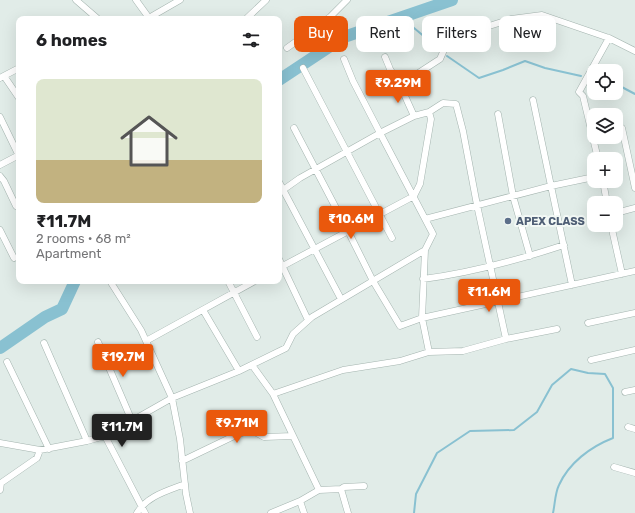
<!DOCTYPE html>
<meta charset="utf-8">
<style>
:root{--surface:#fff;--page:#f6f6f6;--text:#202124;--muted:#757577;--accent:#ea580c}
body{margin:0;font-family:Rubik,sans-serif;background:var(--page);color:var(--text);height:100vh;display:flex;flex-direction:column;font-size:15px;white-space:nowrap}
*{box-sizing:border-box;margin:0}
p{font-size:13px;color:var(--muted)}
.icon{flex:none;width:22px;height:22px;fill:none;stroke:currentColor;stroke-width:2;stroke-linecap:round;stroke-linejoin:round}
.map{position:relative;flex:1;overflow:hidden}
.details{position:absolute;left:16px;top:16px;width:266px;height:268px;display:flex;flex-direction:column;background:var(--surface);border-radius:8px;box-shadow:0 4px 16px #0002}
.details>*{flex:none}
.banner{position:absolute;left:294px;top:16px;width:281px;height:36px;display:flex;gap:8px}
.buttons{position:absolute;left:587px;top:64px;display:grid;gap:8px}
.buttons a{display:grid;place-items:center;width:36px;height:36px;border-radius:8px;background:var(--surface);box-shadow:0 4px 16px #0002;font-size:20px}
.price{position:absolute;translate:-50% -34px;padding:0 9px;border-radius:4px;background:var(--accent);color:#fff;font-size:13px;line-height:26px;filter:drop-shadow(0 1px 2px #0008)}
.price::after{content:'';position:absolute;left:50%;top:24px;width:12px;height:9px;margin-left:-6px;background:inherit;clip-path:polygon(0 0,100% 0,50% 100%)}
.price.selected{background:#222;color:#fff}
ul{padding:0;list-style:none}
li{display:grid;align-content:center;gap:8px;height:212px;padding:0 20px}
li span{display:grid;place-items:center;height:124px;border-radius:8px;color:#555}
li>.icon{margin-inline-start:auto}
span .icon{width:72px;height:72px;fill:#fffc;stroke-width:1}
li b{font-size:17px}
h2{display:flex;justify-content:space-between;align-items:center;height:48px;padding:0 20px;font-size:17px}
.chip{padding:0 14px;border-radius:8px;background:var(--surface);box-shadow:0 4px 16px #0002;font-size:14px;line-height:36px}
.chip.selected{background:var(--accent);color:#fff}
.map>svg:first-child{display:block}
</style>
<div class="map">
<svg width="635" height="513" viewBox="0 0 635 513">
<rect width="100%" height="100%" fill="#e1ece8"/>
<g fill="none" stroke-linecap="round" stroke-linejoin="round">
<!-- stream -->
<path stroke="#89c1d1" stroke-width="2" d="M402,18L438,48
M447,56L479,78L503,70L525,61L545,68L581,76
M593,79H594
M616,84L635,94
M414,513L416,494L437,453L470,431L514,430L537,412L552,385L571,369L588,373L605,374L613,388V438C590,447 569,463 559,485C555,493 555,504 553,513"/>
<!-- river -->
<path stroke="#89c1d1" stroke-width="12" d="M279,80L344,37L452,0
M0,348L45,317L62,309L75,281"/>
<!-- minor casing -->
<g stroke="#a4b4af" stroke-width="7">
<path id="minor" d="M76,0L98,19
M136,0L149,18
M147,19L180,0
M246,19L266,0
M609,38L635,51
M287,48L330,17L347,0
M385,57L390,69L400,85L414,116
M303,68L392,238
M4,76L19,98
M0,78L19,68
M400,85L440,59L447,43L461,35L511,19L542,15L609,38L579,92L583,96L598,159
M533,100L551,186L594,177
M498,114L513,196L530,256
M0,117L19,156
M294,128L348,231L373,281L400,326L422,318L429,352
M616,129L622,128L635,188
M0,165L19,155
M0,176L4,181L16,206
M603,181L607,203
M279,182L341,299
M616,213L635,208
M425,219L551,186L572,285
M611,225L622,274
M0,230L14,258
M425,250L422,318L635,271
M279,259L308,320
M279,268L414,196L420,184L431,119L429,112
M423,279C471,273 518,260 564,245
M110,281L141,330L172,398L180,439L186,494L190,513
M228,281L257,337
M203,310L239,371
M588,323L635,313
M506,339L557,329
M146,341L255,281
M98,342L132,421
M44,343L87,441
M591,360L635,350
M7,362L49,449
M252,365L273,394L319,490L300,501
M625,392L635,390
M273,394L343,370L400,361L429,352L463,351L506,339L477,205L463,131L456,104L443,103L429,112L414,116L380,133L353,81L344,59
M628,427L635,429
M105,436L145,513
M0,443L40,450L87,441L105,436L172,398L239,371L286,348L293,334L312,317L425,250L433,234L380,133L300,178L283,190
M182,461L236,435L251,430L264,437L293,436
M614,467L635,473
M341,489L348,513
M0,490L1,483L37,458L40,450
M319,490L341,489L344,487L364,486
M137,513C147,496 167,491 185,484
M271,513L300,501L304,513"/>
</g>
<!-- minor -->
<use href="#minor" stroke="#fff" stroke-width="6"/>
</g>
<!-- markers -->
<circle fill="#5c6f8a" stroke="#f2f8f5" stroke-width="1.5" cx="508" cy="221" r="4"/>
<g text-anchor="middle" stroke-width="4" stroke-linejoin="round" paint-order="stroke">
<!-- service labels -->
<g font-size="11" font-weight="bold" fill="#4e5e75" stroke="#f2f8f5" text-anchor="start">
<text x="516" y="225">APEX CLASS</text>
</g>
</g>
</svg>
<div class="buttons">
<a><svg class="icon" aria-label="locate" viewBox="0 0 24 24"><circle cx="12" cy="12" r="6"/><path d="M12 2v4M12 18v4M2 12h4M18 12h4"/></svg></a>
<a><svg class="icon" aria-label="layers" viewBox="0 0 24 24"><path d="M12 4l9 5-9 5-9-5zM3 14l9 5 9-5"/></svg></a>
<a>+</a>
<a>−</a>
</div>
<b class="price" style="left:398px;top:104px">₹9.29M</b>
<b class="price" style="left:351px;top:240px">₹10.6M</b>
<b class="price" style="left:489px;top:313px">₹11.6M</b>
<b class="price" style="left:123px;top:378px">₹19.7M</b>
<b class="price" style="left:237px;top:444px">₹9.71M</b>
<b class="price selected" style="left:122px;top:448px">₹11.7M</b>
<div class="banner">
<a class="chip selected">Buy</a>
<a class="chip">Rent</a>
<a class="chip">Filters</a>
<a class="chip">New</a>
</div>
<section class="details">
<h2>6 homes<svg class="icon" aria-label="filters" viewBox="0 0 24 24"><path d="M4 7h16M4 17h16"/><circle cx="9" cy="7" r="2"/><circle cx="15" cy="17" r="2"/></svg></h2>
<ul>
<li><span style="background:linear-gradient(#dfe7d0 65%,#c2b280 0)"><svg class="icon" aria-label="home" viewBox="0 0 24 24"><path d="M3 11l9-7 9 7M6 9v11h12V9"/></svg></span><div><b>₹11.7M</b><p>2 rooms · 68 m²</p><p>Apartment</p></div></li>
</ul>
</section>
</div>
